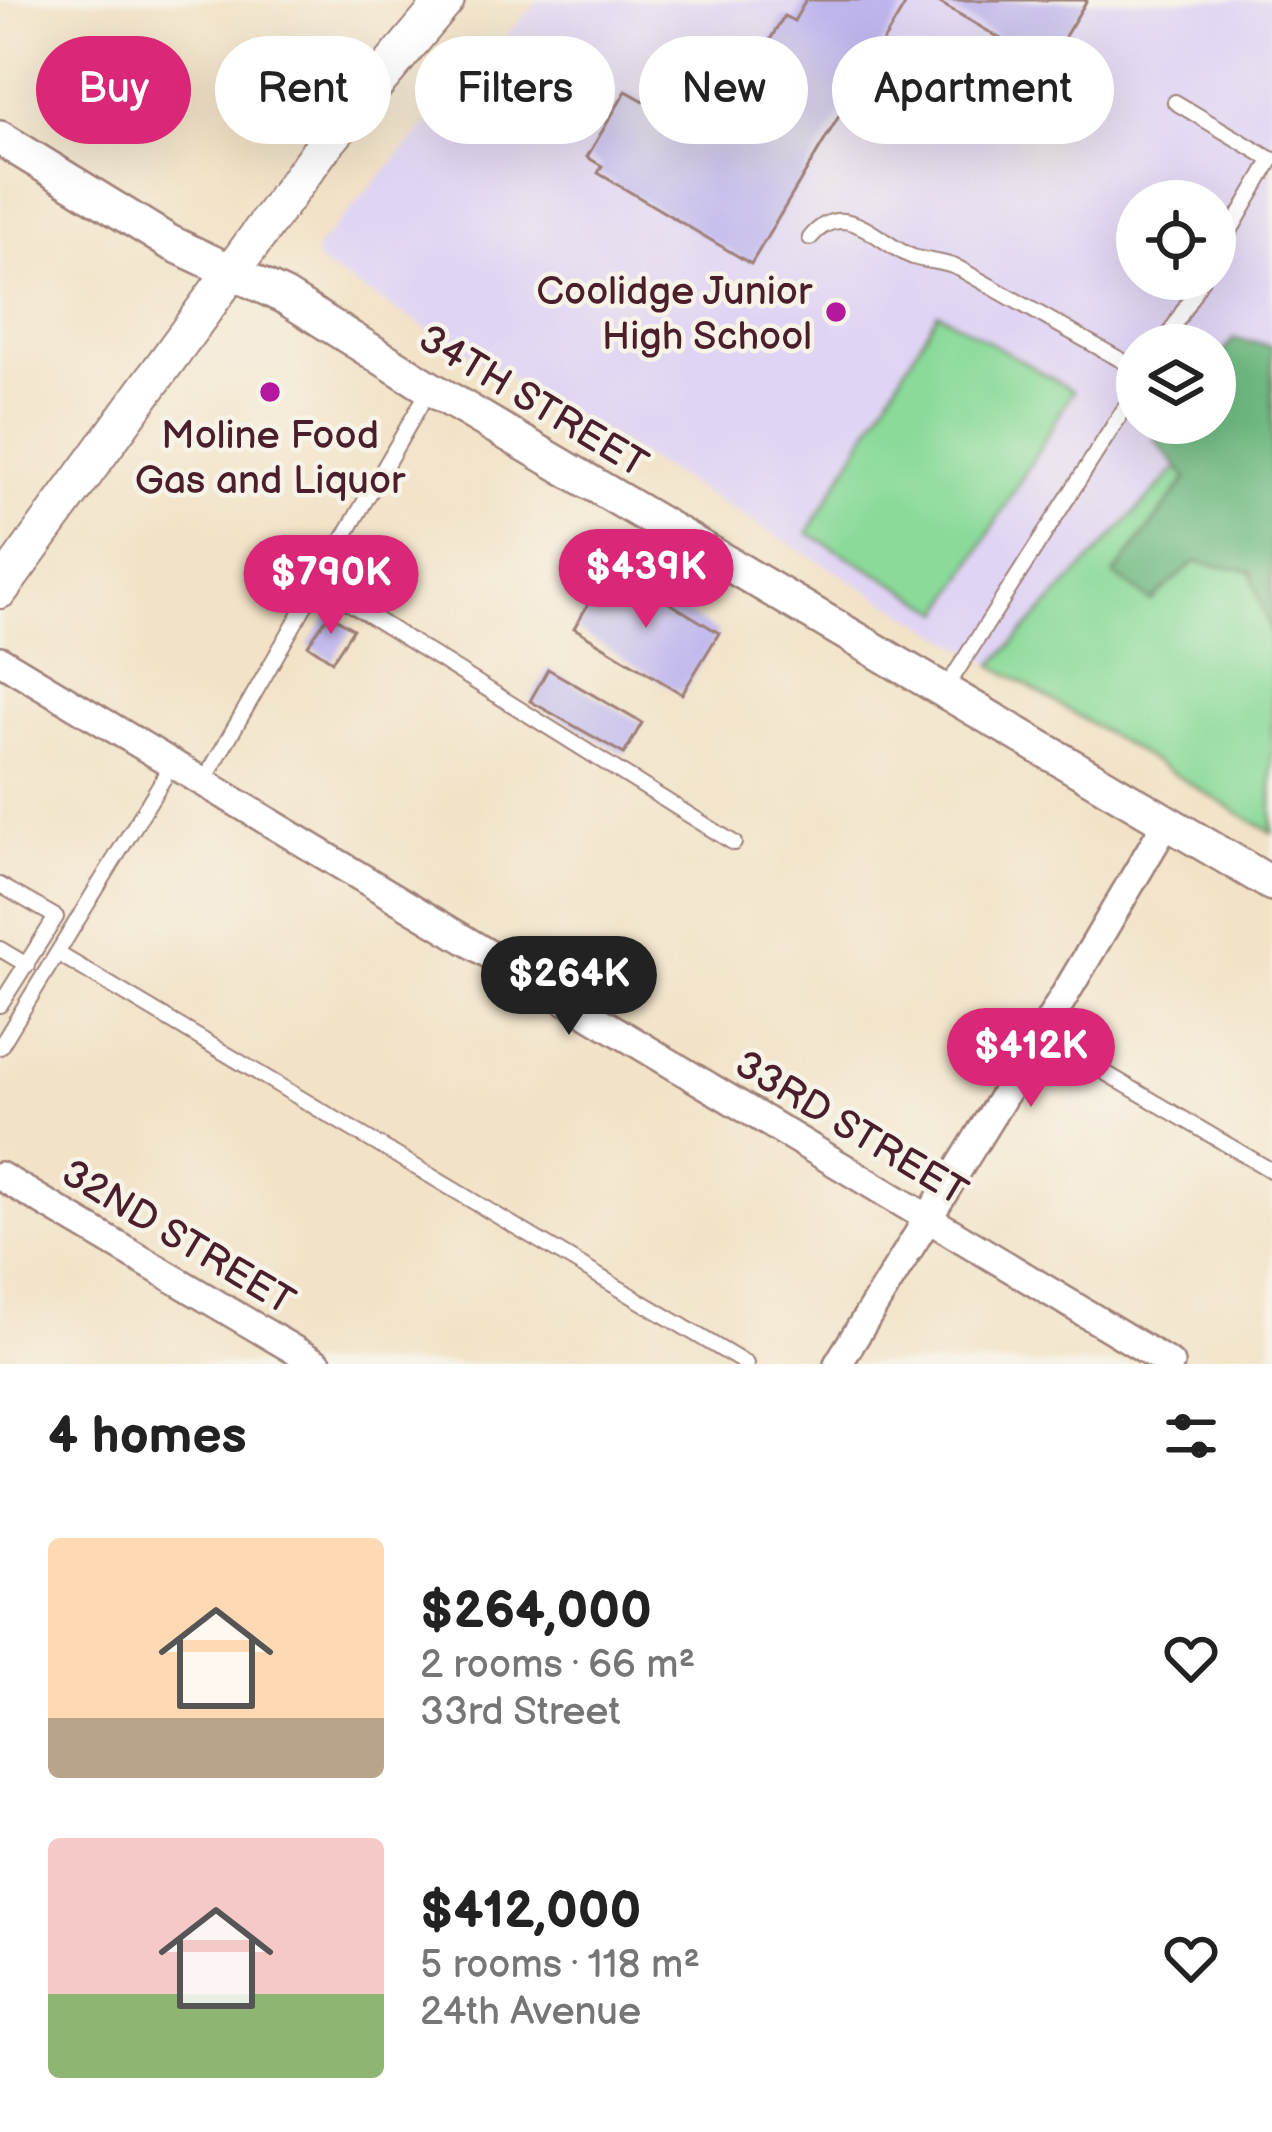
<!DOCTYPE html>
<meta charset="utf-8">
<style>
:root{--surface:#fff;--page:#f6f6f6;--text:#222;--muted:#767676;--accent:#db2777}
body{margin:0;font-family:"Balsamiq Sans",sans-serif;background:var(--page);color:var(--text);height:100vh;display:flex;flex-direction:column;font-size:45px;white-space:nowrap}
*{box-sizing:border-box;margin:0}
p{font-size:39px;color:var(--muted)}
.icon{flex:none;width:66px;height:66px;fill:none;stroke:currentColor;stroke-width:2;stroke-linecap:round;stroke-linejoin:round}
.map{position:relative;height:1364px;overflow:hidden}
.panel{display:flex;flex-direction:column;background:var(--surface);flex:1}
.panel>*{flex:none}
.banner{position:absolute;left:36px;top:36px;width:1200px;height:108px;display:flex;gap:24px}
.fabs{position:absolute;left:1116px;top:180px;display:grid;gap:24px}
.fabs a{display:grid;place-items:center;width:120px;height:120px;border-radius:50%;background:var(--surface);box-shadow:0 12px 48px #0002;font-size:60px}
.price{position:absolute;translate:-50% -102px;padding:0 27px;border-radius:42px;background:var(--accent);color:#fff;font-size:39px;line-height:78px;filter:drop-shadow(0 3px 6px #0008)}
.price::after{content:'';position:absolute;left:50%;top:72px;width:36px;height:27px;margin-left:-18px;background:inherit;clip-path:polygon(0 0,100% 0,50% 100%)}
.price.current{background:#222;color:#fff}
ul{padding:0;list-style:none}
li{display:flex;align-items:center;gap:36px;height:300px;padding:0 48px}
li span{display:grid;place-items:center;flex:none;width:336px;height:240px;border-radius:12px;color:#555}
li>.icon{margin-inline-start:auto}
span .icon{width:144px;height:144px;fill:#fffc;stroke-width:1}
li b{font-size:51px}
h2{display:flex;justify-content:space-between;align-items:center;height:144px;padding:0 48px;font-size:51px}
.tag{padding:0 42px;border-radius:54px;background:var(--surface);box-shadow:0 12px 48px #0002;font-size:42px;line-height:108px}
.tag.current{background:var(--accent);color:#fff}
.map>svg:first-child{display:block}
</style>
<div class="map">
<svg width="1272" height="1364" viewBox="0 0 1272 1364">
<rect width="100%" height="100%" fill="#f7f3e8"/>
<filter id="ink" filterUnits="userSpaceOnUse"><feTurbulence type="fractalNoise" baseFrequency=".00833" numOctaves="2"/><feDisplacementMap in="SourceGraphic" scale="24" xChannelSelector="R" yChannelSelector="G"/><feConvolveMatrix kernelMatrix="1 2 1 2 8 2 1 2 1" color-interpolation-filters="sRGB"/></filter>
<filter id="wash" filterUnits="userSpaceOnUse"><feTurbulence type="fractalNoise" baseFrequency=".004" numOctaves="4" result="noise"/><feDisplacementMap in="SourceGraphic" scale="48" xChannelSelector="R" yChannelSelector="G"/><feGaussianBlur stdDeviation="2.7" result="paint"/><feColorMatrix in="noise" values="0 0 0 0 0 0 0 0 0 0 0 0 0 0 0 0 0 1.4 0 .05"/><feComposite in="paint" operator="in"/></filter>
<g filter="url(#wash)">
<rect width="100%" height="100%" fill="#f2e2c6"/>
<!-- built -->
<path fill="#e0d4f4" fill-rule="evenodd" d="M539,0H1272V366L993,665L326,268L316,259L317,247ZM1137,201H1215V279H1137ZM1137,345H1215V423H1137Z"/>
<!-- green -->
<path fill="#8ada9a" stroke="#6a7c62" stroke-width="3" d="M938,312L1073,391L943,612L808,533Z
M1272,366V833L993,665Z"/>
<!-- forest -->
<path fill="#6fba82" stroke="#5c6c56" stroke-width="3" d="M1234,339L1272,346V639L1251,571L1195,562L1151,601L1114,575L1187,478L1154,439L1167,423H1215V363Z"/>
<g id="blocks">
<!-- building -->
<path fill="#beb5ed" d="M806,0H908L751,264L598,173L602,166L587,157L626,91L644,101L648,94L722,137L761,71L754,67L784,16L794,21Z
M935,0H1087L1047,66Z
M610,567L719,633L682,694L574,628Z
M329,614L353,629L332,661L308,645Z
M548,669L642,723L624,754L530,701Z"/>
</g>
</g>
<g filter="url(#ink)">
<use href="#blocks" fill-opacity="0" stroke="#9e8078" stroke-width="3"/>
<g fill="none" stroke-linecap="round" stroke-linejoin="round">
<!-- service casing -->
<g stroke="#9e8078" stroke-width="18">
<path id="service" d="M1175,102L1272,160
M810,238C845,195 879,245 913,257C929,262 945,261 960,269L1137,369
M1215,257L1272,159
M1163,345L1202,279
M319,584L734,843
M946,688L1137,389
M204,781L430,388
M0,885L56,917L0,1005
M0,949L27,965
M57,953L746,1364
M1041,1035L1272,1171
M0,1047L173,763"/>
</g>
<!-- minor casing -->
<g stroke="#9e8078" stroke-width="32">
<path id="minor" d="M0,660L1170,1364
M0,1176L318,1364
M838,1364L1041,1035L1167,822"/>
</g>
<!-- tertiary casing -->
<g stroke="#9e8078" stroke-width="38">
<path id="tertiary" d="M0,138L169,242L285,297L430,388L1272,884"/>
</g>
<!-- secondary casing -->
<g stroke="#9e8078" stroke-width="40">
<path id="secondary" d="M0,590L321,149L446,0"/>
</g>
<!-- service -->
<use href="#service" stroke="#fff" stroke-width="14"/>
<!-- minor -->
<use href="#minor" stroke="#fff" stroke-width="27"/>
<!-- tertiary -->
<use href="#tertiary" stroke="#fff" stroke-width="33"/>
<!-- secondary -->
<use href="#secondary" stroke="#fff" stroke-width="36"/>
</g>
</g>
<!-- markers -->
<g fill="#b5179e" stroke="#f7f3e8" stroke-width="4.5">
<circle cx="836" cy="312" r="12"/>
<circle cx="270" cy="392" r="12"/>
</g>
<g text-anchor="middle" stroke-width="9" stroke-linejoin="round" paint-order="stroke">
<!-- poi labels -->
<g font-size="39" fill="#4a1f2b" stroke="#f7f3e8" text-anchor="end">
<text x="812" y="304">Coolidge Junior<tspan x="812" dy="45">High School</tspan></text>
<text x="270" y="448" text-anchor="middle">Moline Food<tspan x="270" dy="45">Gas and Liquor</tspan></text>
</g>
<!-- street labels -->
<g font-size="39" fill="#4a1f2b" stroke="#f7f3e8">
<text transform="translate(534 400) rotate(31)" y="14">34TH STREET</text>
<text transform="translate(852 1127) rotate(31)" y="14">33RD STREET</text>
<text transform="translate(179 1236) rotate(31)" y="14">32ND STREET</text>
</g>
</g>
</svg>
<div class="fabs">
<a><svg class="icon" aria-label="locate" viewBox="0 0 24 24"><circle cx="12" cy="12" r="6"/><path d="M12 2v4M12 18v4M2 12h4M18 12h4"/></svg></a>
<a><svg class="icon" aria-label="layers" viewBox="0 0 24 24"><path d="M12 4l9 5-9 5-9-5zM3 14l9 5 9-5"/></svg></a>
</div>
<b class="price" style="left:646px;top:631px">$439K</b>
<b class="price" style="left:331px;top:637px">$790K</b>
<b class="price current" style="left:569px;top:1038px">$264K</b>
<b class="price" style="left:1031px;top:1110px">$412K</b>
<div class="banner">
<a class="tag current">Buy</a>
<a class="tag">Rent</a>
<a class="tag">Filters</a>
<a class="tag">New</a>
<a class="tag">Apartment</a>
</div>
</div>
<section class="panel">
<h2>4 homes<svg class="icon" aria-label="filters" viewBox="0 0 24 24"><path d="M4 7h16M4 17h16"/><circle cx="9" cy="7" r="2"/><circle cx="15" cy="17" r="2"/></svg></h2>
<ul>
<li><span style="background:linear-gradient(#ffd9b3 75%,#b9a48a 0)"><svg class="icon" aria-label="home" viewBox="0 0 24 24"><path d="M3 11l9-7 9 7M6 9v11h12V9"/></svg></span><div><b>$264,000</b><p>2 rooms · 66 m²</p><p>33rd Street</p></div><svg class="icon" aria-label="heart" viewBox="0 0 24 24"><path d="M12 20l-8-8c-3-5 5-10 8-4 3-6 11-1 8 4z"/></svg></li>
<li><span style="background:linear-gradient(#f6c9c9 65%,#8fb573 0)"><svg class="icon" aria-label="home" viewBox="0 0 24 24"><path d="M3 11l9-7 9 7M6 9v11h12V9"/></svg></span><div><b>$412,000</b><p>5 rooms · 118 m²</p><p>24th Avenue</p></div><svg class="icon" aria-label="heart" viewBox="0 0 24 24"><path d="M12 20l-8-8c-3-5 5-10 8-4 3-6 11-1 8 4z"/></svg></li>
</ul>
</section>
